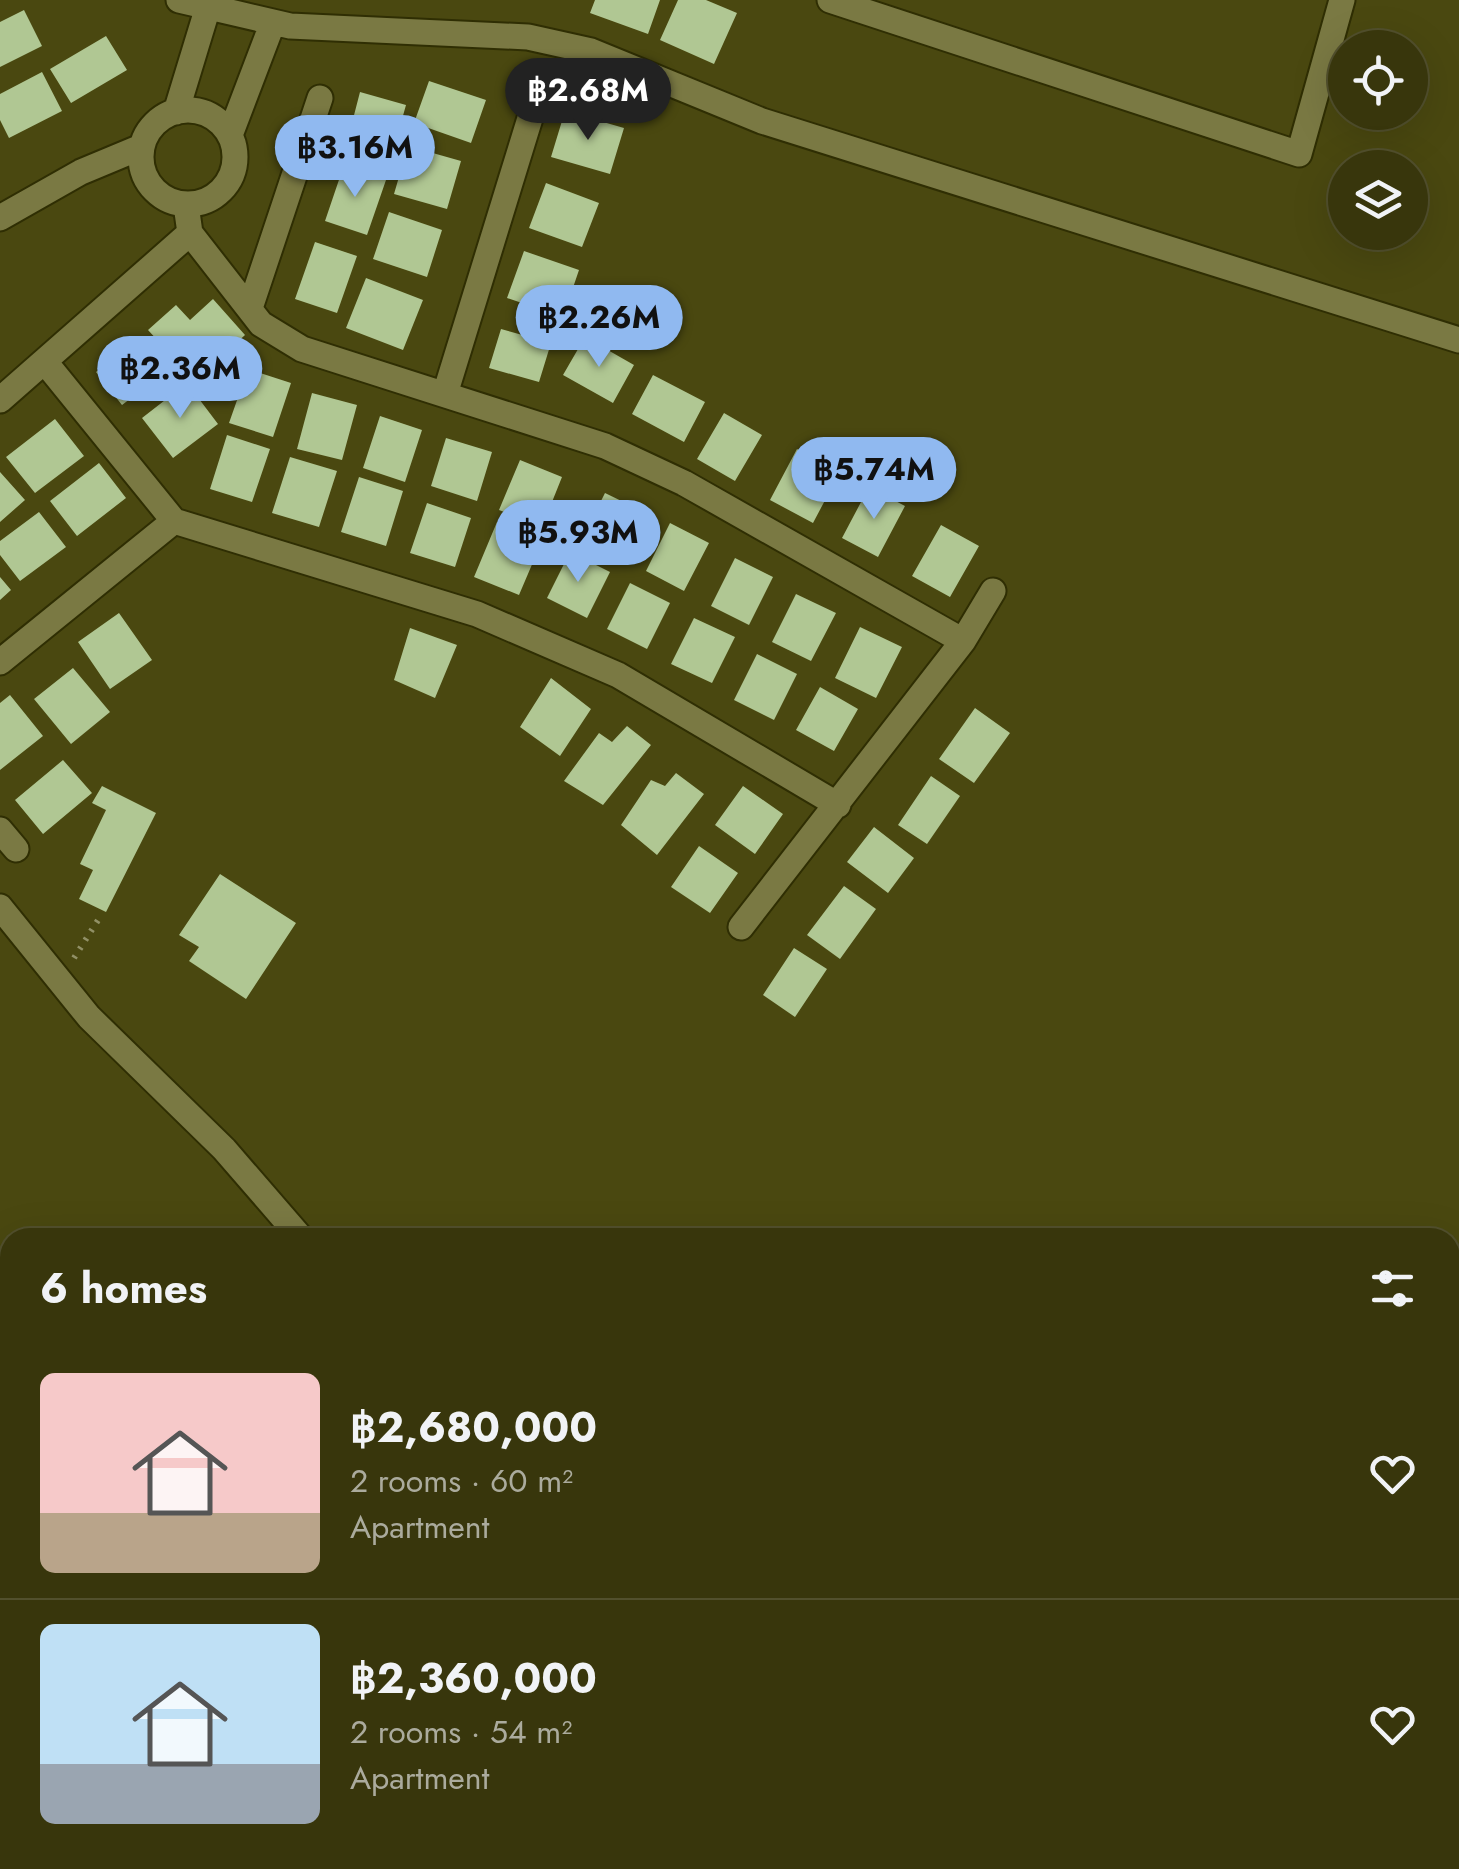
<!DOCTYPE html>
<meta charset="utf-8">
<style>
:root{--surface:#38360c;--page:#43411a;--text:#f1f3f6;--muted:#abab9d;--line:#52502d;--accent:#90b9f0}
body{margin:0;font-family:Jost,sans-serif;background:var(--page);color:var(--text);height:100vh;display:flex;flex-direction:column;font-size:38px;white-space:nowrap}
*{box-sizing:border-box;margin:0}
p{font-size:32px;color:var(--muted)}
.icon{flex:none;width:55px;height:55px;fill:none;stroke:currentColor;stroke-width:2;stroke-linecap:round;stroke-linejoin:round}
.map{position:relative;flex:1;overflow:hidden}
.side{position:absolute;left:0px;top:1228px;width:1460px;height:642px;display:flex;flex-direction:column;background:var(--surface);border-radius:30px 30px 0 0;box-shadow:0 10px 40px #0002,0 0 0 2px var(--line)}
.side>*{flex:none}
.buttons{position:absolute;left:1328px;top:30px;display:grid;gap:20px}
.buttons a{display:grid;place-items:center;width:100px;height:100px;border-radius:50%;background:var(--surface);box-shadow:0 10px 40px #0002,0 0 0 2px var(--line);font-size:50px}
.price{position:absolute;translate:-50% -85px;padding:0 22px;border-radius:35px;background:var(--accent);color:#111;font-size:32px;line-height:65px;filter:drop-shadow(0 2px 5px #0008)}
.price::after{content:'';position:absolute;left:50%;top:60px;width:30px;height:22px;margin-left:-15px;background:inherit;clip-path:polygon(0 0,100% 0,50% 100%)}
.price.current{background:#222;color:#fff}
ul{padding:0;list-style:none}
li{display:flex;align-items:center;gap:30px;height:250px;padding:0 40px}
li+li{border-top:2px solid var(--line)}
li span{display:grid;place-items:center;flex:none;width:280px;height:200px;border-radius:15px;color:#555}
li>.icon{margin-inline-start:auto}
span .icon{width:120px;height:120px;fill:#fffc;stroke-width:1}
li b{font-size:42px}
h2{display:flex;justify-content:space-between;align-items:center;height:120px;padding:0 40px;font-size:42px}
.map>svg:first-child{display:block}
</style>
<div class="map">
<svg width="1459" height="1869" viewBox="0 0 1459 1869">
<rect width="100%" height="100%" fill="#4a4810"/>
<!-- building -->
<path fill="#b0c793" d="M595,0H660L648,34L590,13Z
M678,0H706L737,13L714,64L660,40Z
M24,10L42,46L0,67V22Z
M106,36L127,70L71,103L50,69Z
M42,72L62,111L9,138L0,120V94Z
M429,81L486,100L471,143L414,123Z
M360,92L406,105L390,162L345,150Z
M565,111L624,128L610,174L551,157Z
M408,146L461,161L447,209L394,194Z
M344,165L386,180L367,235L325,221Z
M546,183L599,203L582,247L529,228Z
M389,212L442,230L427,277L373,259Z
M315,242L357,256L337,313L295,299Z
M524,251L579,270L563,317L507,298Z
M366,278L423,300L403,350L346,328Z
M213,299L245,335L195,381L148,330L176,305L190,320Z
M501,329L551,343L539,382L489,368Z
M141,337L168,370L122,405L96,372Z
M585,337L634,365L613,403L563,375Z
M248,369L291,383L273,437L229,423Z
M653,375L705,402L684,442L632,414Z
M187,383L218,424L173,458L142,418Z
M312,393L357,405L342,460L297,449Z
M724,413L762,435L735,481L697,459Z
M380,416L422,430L405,482L363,468Z
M55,419L84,456L35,493L6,457Z
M227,435L270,449L252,502L210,489Z
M446,438L492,452L477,501L431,486Z
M797,449L840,472L813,523L770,500Z
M290,457L337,471L319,527L272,513Z
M520,460L562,477L542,527L499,510Z
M99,463L126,498L77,536L50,501Z
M0,472L25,500L0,522Z
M359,477L403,491L386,546L341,532Z
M869,487L905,506L878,557L842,538Z
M605,493L644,512L620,560L581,541Z
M427,503L471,518L455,567L410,553Z
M39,512L66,547L20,581L0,555V541Z
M497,522L542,541L519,595L474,577Z
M670,523L709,543L684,591L646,571Z
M941,525L979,546L950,597L912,576Z
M570,552L610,572L587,618L547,598Z
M735,558L773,577L749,625L711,606Z
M0,577L11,590L0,600Z
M630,583L670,603L647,649L607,629Z
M796,594L836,613L811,661L772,642Z
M119,613L152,660L110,689L78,642Z
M694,618L735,637L712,683L671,664Z
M860,627L902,647L876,698L835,678Z
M410,628L457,645L435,698L394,680Z
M757,654L797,674L774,720L734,700Z
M73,668L110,712L71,744L34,699Z
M551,678L591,709L560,756L520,727Z
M820,687L858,709L834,751L796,730Z
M10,695L43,736L0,770V703Z
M975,708L1010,733L974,783L939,759Z
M627,726L651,745L603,805L564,781L599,733L612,742Z
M63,760L92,793L43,834L15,800Z
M676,773L704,794L657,855L621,825L651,780L665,786Z
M931,776L960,796L927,844L898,825Z
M102,786L156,813L106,912L79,899L93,870L80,864L106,810L92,803Z
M743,786L783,814L755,854L715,825Z
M874,827L914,858L888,893L847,862Z
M699,846L738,873L710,913L671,887Z
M220,874L296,923L246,999L189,961L199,947L179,935Z
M844,886L876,909L840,959L807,935Z
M794,948L827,969L795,1017L763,995Z"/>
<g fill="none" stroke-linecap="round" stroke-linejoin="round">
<!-- minor casing -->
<g stroke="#2f2e03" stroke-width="29">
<path id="minor" d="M179,0L290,26L528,37L591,51L762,121L1459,340
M830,0L1299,154L1342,0
M141 157a47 47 0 1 1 94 0a47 47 0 1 1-94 0Z
M176,112L208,7
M230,135L273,22
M186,205L190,233L261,324L302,349L605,446L684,483L963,641L741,927
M0,218L81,172L141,147
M250,308L320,98
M45,362L174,521L477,614L618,675L838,805
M445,394L535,102
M0,400L190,233
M963,641L993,591
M0,662L174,521
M0,830L16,849
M0,907L89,1017L224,1149L301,1238
M1450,1335H1459
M1450,1527H1459
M1450,1723L1459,1724
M701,1860L706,1869"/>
</g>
<!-- path -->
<path stroke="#919066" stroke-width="6" stroke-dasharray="2.5 8" stroke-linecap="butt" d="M74,958L100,917"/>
<!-- minor -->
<use href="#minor" stroke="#7a7943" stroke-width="25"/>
</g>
</svg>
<div class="buttons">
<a><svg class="icon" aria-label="locate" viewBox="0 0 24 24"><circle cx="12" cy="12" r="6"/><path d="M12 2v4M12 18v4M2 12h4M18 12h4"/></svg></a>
<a><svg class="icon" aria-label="layers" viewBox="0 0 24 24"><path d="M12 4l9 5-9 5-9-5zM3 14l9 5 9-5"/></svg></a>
</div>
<b class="price current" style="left:588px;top:143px">฿2.68M</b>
<b class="price" style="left:355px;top:200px">฿3.16M</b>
<b class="price" style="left:599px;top:370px">฿2.26M</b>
<b class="price" style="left:180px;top:421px">฿2.36M</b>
<b class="price" style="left:874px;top:522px">฿5.74M</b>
<b class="price" style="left:578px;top:585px">฿5.93M</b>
<section class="side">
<h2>6 homes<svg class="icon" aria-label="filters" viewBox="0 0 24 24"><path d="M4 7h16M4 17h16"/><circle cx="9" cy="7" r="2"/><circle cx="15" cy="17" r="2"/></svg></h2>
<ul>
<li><span style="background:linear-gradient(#f6c9c9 70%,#b9a48a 0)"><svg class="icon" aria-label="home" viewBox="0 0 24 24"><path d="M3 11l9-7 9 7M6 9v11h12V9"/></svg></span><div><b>฿2,680,000</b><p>2 rooms · 60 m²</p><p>Apartment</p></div><svg class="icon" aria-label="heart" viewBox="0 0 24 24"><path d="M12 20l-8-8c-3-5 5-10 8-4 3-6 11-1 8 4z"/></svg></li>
<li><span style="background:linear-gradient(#bfe0f5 70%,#9aa5b1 0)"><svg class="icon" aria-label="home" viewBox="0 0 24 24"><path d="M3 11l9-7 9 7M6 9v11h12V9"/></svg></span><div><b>฿2,360,000</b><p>2 rooms · 54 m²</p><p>Apartment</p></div><svg class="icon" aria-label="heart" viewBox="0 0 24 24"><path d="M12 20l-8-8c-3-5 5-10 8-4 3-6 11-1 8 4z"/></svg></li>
</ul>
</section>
</div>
